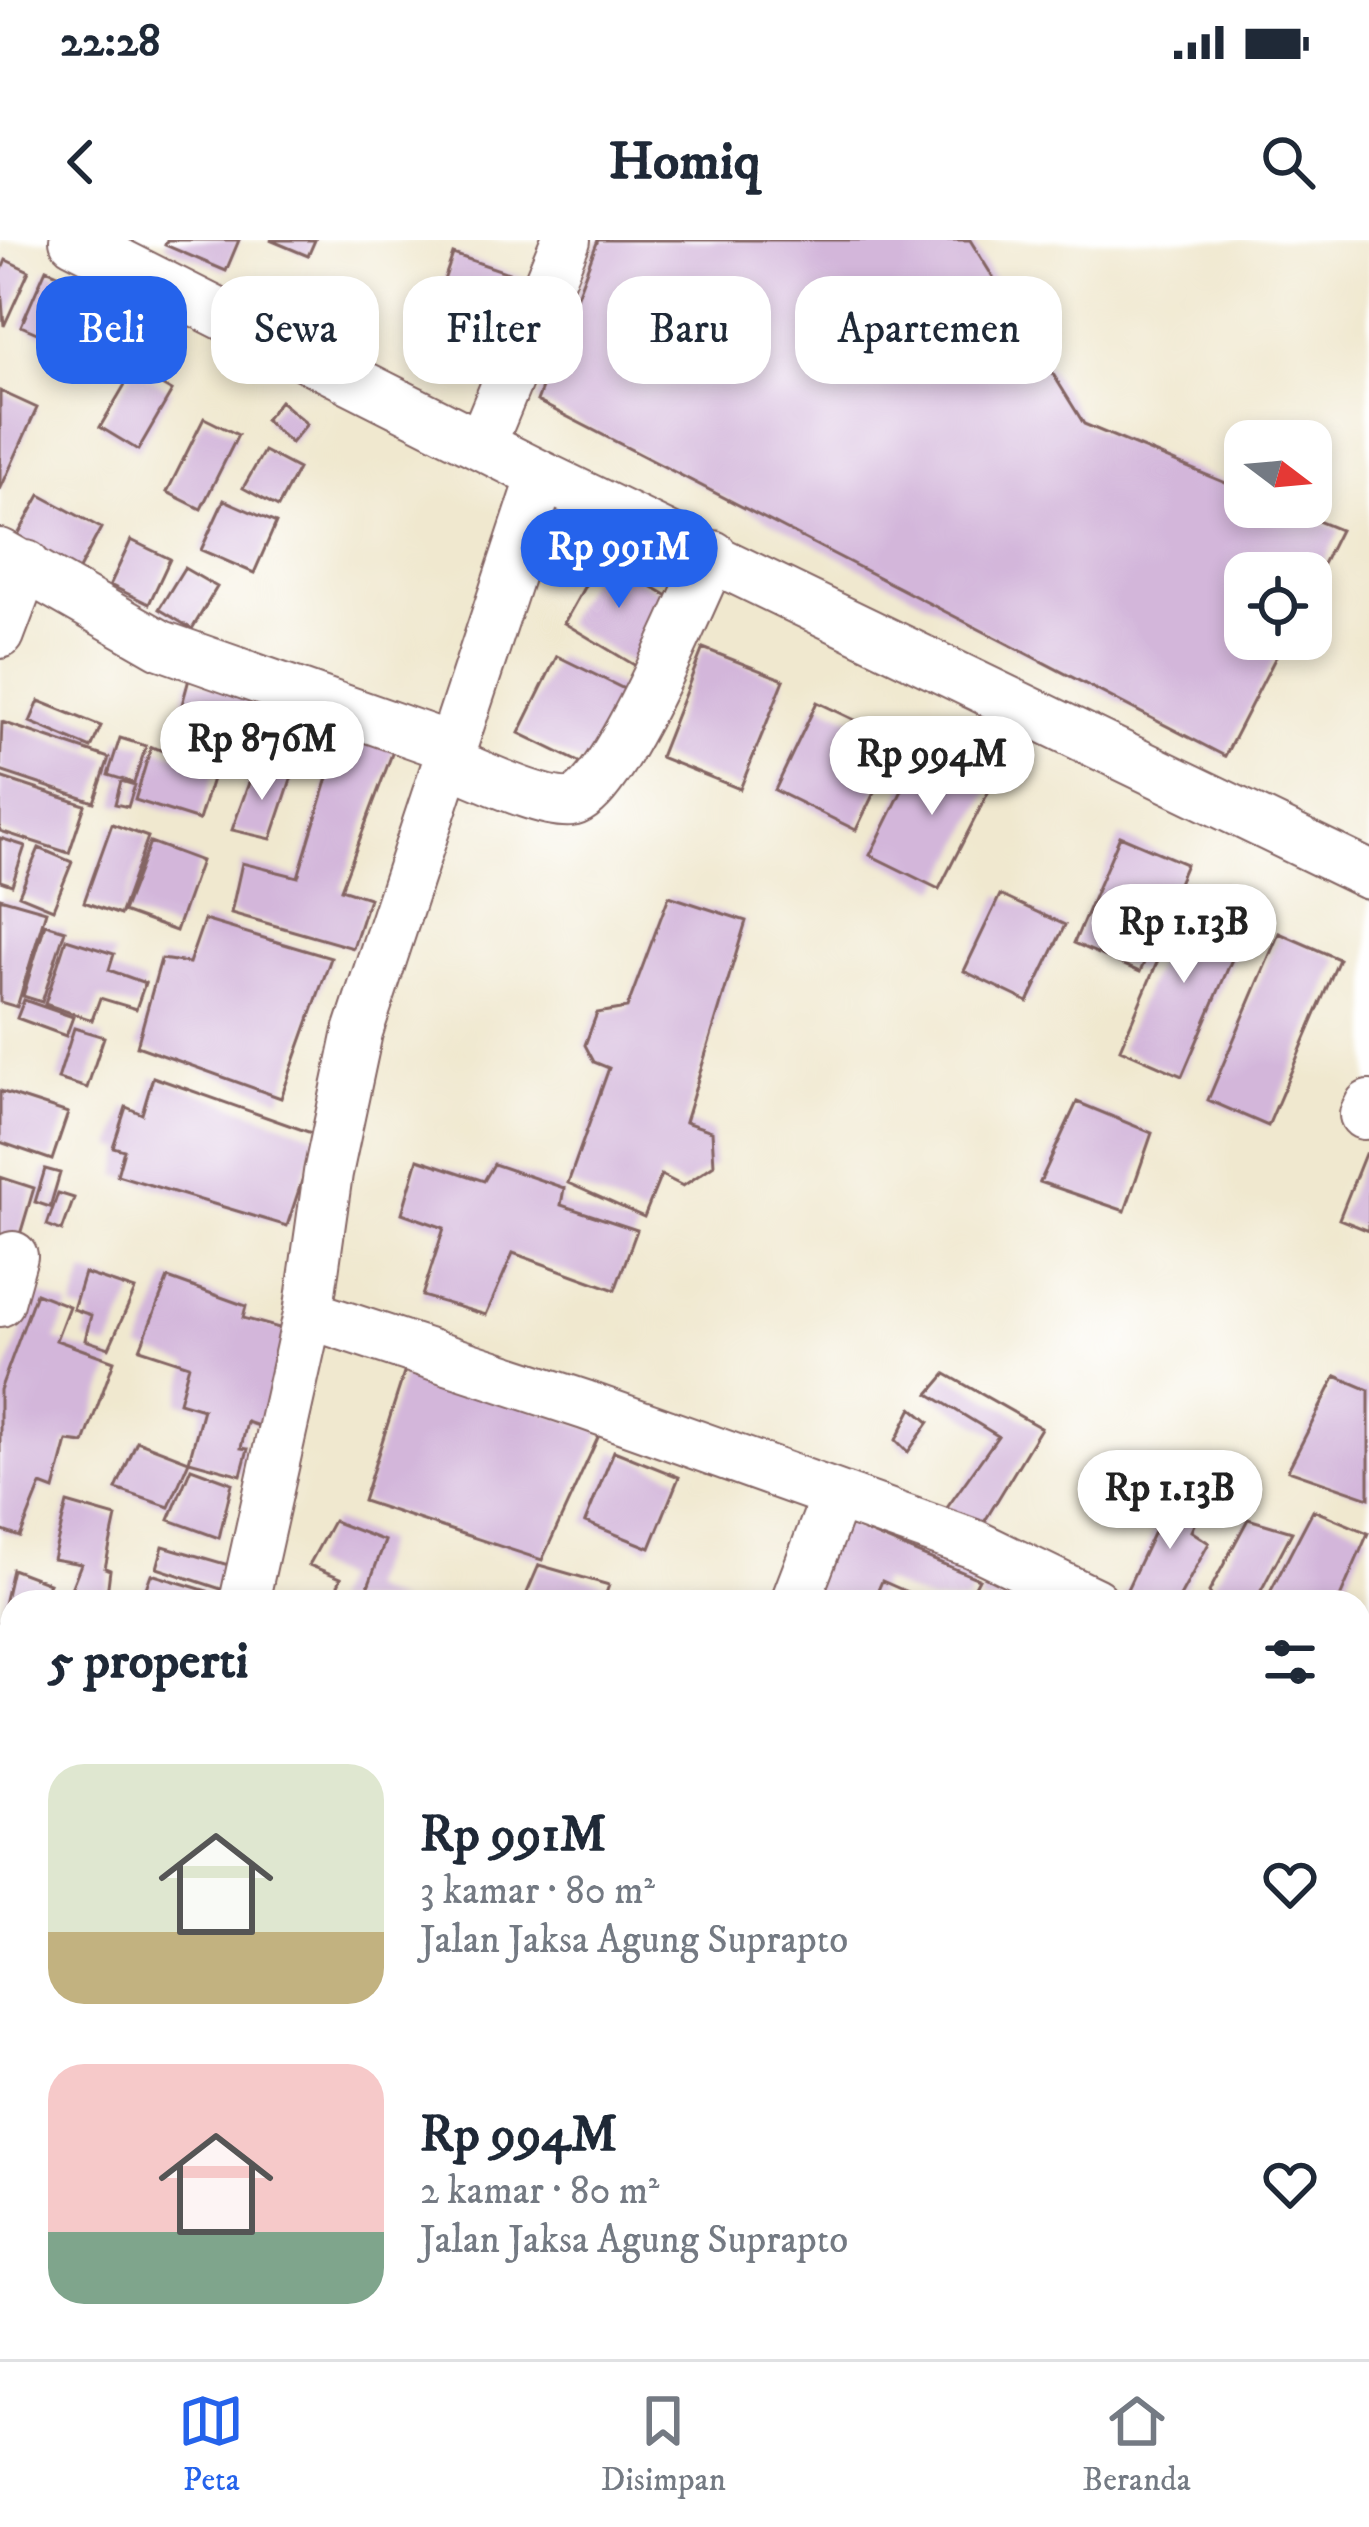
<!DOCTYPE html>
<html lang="id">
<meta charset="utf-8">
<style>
:root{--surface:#fff;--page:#f2f2f3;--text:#1f2937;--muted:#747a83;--line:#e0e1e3;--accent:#2563eb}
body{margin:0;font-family:"IM FELL DW Pica",serif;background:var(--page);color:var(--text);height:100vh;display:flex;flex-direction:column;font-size:45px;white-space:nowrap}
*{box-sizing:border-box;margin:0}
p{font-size:39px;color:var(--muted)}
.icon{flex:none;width:66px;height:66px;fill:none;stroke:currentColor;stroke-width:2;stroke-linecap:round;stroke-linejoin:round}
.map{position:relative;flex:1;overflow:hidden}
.panel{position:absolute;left:0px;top:1350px;width:1371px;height:771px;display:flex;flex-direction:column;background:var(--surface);border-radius:36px 36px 0 0;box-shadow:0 6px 18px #0003}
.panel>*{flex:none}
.hud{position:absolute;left:36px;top:36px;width:1299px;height:108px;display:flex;gap:24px}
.needle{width:78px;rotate:106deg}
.fabs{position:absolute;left:1224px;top:180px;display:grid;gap:24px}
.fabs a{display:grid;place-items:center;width:108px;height:108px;border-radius:24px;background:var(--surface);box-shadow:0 6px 18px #0003;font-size:60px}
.price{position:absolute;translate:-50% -102px;padding:0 27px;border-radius:42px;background:#fff;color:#222;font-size:39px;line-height:78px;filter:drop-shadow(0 3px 6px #0008)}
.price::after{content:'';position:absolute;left:50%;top:72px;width:36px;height:27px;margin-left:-18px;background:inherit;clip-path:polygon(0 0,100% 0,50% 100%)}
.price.selected{background:var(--accent);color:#fff}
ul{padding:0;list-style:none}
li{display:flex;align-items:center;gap:36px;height:300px;padding:0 48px}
li span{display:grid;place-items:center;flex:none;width:336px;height:240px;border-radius:36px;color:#555}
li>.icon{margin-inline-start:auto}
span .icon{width:144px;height:144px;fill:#fffc;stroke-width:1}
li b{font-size:51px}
h2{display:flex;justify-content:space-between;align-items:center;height:144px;padding:0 48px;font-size:51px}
.chip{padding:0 42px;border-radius:36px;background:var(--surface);box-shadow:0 6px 18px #0003;font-size:42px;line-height:108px}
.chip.selected{background:var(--accent);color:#fff}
.status{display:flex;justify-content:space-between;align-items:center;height:84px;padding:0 60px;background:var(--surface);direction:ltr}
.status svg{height:33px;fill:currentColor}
header{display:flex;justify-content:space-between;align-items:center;height:156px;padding:0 48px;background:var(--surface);font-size:54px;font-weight:700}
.tab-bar{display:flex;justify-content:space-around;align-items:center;height:168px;border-top:3px solid var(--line);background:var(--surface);font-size:33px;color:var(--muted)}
.tab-bar a{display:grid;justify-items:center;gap:6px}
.tab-bar .selected{color:var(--accent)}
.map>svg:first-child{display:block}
</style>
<div class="status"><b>22:28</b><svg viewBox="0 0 49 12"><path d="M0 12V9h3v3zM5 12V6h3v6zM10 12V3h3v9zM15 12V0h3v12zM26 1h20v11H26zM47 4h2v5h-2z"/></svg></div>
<header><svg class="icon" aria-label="back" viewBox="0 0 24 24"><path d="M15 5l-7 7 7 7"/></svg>Homiq<svg class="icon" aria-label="search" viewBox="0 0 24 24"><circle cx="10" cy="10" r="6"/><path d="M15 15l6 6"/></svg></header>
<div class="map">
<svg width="1369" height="2119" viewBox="0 0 1369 2119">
<rect width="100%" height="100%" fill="#fff"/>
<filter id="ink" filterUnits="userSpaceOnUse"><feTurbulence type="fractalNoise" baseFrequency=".00833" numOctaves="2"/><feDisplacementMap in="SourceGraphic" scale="24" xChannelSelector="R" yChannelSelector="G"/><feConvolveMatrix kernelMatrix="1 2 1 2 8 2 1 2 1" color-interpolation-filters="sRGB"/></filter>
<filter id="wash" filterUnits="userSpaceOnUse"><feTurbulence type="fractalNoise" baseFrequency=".004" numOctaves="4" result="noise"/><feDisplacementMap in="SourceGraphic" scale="48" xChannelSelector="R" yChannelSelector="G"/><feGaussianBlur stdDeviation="2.7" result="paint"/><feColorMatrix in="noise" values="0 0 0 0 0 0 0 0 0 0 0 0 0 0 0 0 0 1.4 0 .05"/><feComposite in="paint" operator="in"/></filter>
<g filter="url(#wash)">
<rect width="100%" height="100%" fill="#f0e8cf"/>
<g id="blocks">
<!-- building -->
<path fill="#d3b6da" d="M167,0H239L226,31L165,5Z
M270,0H315L308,16Z
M598,0H970L1084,184L1245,251V267H1284L1340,290L1311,348V333H1245V399H1285L1225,516L537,161Z
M453,14L526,39L501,112L428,87Z
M6,20L29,31L4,86L0,34Z
M46,29L100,52L76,110L21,86Z
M134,129L172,151L138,210L100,187Z
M0,151L37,168L0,250Z
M280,161L307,184L291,203L265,180Z
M204,178L238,195L201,269L167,252Z
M264,211L298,229L278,267L243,248Z
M40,255L101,288L76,335L14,302Z
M224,260L276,283L254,333L201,310Z
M131,300L170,319L149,364L110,345Z
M601,317L675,360L636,426L564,383Z
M184,328L217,347L192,389L159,369Z
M703,408L784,440L740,549L660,517Z
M557,416L626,450L589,527L519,493Z
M189,439L265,462L245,525L171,505Z
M284,460L396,503L341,649L369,658L353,708L231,673L242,623L298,637L330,531L268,510Z
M39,461L101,486L91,508L30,482Z
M817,462L899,501L856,590L775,550Z
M2,482L109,518L94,562L0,531Z
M120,498L146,506L134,543L108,535Z
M924,506L994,541L939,649L870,615Z
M151,507L216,526L199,580L135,560Z
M255,526L292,536L271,599L232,590Z
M0,537L85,565L69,613L0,591Z
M121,541L135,545L128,567L115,564Z
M112,584L148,597L120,675L84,662Z
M1120,596L1186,624L1140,732L1074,703Z
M0,598L25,606L12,645L0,641Z
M150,602L201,621L176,691L123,672Z
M39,608L72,622L53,669L19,655Z
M1000,655L1065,685L1028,762L964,731Z
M669,656L746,681L685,882L712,891L714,925L683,946L661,935L644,977L568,943L609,828L594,822L585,805L597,773L627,768Z
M1185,657L1247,684L1182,836L1120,809Z
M0,658L46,671L17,767L0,762Z
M204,680L331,718L281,858L137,806L161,719L189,723Z
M45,684L65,690L42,762L23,756Z
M1279,693L1339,719L1268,886L1208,860Z
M66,699L114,714L109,730L145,743L136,769L100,758L92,780L45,764Z
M24,760L73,777L66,796L17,778Z
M74,788L104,797L87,848L58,839Z
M153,837L317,895L287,986L117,935L124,910L113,907L126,867L142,874Z
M0,851L68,873L52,920L0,902Z
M1077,862L1152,893L1125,971L1040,942Z
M1365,914L1369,918V991L1339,979Z
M418,919L484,941L494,924L564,948L561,965L637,990L615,1050L513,1013L486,1075L422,1056L444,988L402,973Z
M45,929L60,933L50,967L35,962Z
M0,937L34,948L16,1008L0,1003Z
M58,953L74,958L62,991L47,985Z
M84,1033L135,1050L109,1108L85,1100L91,1075L73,1069Z
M168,1038L246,1066L243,1078L290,1091L259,1186L247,1182L241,1208L248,1209L241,1235L189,1221L203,1169L179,1162L189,1125L140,1109Z
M36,1053L69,1066L56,1100L114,1121L84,1203L67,1201L54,1250L41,1245L20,1297L0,1290V1150Z
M406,1127L601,1191L542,1320L363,1261Z
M946,1134L1041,1188L977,1294L944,1272L998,1196L929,1154Z
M1336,1136L1369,1150V1258L1288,1230Z
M912,1168L929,1182L908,1212L896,1200Z
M137,1201L189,1221L169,1267L116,1249Z
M614,1211L679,1237L650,1308L585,1282Z
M191,1228L232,1243L219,1298L169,1280Z
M1175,1247L1208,1254L1191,1291L1209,1303L1177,1362H1121Z
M67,1263L116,1277L105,1328L110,1330L106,1362L70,1351L81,1324L53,1319Z
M1313,1270L1368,1293L1338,1362H1265Z
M1248,1279L1292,1292L1255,1362H1215L1209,1352Z
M333,1281L385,1301L367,1349L399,1362H331L341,1338L309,1325Z
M841,1281L979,1339L967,1362H930L882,1341L873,1362H799Z
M163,1306L232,1326L224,1350L157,1328Z
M539,1325L609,1345L603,1362H523Z
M12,1329L49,1343L40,1362H12V1386L0,1382Z
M151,1334L207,1351L203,1362H141Z
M986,1347L1021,1362H979Z
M1359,1435L1369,1440L1360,1468H1359Z
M1359,1470L1369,1475V1623L1359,1618Z
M12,1568V1616L0,1612V1570Z
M0,1619L12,1624V1692L0,1687Z
M0,1716L12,1722V1791L0,1811Z
M0,1818L12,1823V1860L0,1853Z
M1369,1950V1977L1359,1975Z
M4,2088L12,2091V2109H36L32,2119H0Z
M806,2109H814L833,2119H799Z
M931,2109H976L971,2119H947Z
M981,2109H1036L1032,2119H991L977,2115Z
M1078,2109H1100L1119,2113L1117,2119H1072Z
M1125,2109H1164L1163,2119H1120Z
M1170,2109L1237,2111L1298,2109L1294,2119H1168Z"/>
</g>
</g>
<g filter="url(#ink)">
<use href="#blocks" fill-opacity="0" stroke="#846564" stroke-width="3"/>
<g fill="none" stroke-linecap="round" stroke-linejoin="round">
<!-- minor casing -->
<g stroke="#846564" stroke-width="52">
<path id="minor" d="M74,0L542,236L1369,635
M481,205L566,0
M0,313L161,405L451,507
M0,394L26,325
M446,521C476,532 541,565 571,562C611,558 693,356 713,315
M1364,875L1369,865
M0,1062L13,1016
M308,1074L585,1165L974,1304L1094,1362
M244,1362L308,1074L328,933L358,792L542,236
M795,1362L836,1255
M0,1415L12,1419
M1359,1921L1369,1924
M0,2016L12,1993
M884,2109L905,2119"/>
</g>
<!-- minor -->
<use href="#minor" stroke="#fff" stroke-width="48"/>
</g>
</g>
</svg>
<div class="fabs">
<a><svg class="needle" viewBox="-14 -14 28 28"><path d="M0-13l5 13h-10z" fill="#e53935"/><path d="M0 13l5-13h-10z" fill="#747a83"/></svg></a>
<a><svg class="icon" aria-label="locate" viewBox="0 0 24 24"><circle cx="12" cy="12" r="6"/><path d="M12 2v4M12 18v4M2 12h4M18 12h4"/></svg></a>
</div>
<b class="price selected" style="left:619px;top:371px">Rp 991M</b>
<b class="price" style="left:262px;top:563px">Rp 876M</b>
<b class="price" style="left:932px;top:578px">Rp 994M</b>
<b class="price" style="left:1184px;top:746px">Rp 1.13B</b>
<b class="price" style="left:1170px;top:1312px">Rp 1.13B</b>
<div class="hud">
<a class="chip selected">Beli</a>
<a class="chip">Sewa</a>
<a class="chip">Filter</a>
<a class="chip">Baru</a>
<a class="chip">Apartemen</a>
</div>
<section class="panel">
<h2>5 properti<svg class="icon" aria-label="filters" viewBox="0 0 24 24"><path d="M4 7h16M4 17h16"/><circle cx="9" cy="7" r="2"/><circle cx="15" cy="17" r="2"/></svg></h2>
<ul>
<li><span style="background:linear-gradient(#dfe7d0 70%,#c2b280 0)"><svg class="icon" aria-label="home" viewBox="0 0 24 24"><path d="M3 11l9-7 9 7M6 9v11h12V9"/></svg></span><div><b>Rp 991M</b><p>3 kamar · 80 m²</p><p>Jalan Jaksa Agung Suprapto</p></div><svg class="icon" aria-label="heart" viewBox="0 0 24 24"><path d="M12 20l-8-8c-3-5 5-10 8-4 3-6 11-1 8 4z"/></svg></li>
<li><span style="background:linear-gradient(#f6c9c9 70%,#7fa58c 0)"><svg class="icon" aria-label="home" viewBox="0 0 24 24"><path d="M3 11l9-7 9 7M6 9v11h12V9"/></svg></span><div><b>Rp 994M</b><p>2 kamar · 80 m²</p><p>Jalan Jaksa Agung Suprapto</p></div><svg class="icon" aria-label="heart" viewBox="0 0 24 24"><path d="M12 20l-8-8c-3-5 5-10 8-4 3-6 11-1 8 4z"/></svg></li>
</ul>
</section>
</div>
<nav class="tab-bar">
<a class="selected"><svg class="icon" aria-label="map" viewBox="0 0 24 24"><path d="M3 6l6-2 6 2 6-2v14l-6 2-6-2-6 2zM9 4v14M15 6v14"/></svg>Peta</a>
<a><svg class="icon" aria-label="saved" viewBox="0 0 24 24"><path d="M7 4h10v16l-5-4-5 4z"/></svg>Disimpan</a>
<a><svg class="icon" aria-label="home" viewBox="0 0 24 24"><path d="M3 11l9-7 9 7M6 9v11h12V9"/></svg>Beranda</a>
</nav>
